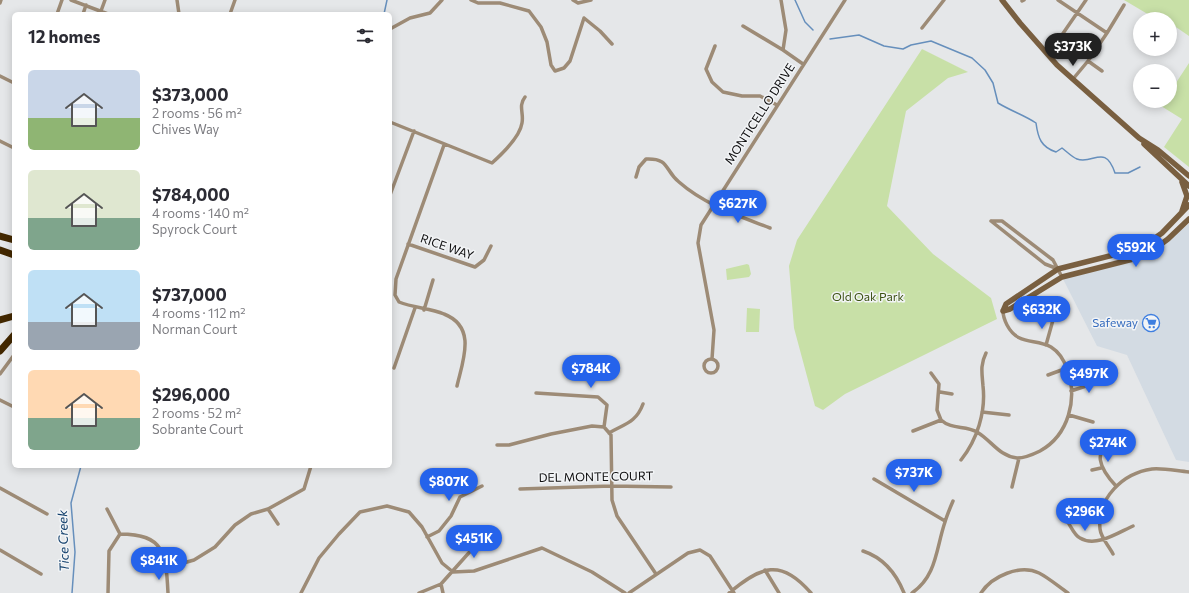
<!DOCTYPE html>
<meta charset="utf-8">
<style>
:root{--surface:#fff;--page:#f7f7f7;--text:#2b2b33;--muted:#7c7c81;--accent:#2563eb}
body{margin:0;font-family:Commissioner,sans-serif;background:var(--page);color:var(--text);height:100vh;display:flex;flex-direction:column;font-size:15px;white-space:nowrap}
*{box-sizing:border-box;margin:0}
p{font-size:13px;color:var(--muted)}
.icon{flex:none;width:22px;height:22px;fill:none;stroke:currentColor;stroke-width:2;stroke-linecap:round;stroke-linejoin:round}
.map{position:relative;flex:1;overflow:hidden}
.drawer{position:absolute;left:12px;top:12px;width:380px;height:456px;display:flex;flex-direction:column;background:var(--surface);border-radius:6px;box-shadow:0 2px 10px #0003}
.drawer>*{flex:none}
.buttons{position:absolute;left:1133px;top:12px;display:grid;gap:8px}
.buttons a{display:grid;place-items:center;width:44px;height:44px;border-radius:50%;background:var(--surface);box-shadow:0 2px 10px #0003;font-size:20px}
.price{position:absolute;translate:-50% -34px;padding:0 9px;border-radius:14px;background:var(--accent);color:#fff;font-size:13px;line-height:26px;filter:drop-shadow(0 1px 2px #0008)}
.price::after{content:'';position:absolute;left:50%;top:24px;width:12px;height:9px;margin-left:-6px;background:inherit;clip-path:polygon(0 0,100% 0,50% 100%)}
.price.current{background:#222;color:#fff}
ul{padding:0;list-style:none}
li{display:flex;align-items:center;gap:12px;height:100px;padding:0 16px}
li span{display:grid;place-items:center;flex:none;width:112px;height:80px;border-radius:6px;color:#555}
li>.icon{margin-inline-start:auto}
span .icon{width:48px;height:48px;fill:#fffc;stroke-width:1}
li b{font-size:17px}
h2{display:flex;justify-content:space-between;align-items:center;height:48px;padding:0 16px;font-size:17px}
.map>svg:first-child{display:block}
</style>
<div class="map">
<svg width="1189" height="593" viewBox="0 0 1189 593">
<rect width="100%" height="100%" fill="#e5e7e9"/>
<!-- built -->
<path fill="#d3dbe3" d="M1189,224V462L1176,460L1127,355L1097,346L1061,275L1144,258Z"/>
<!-- green -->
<path fill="#c8e0a7" d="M1124,0H1189V36L1173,25H1170V19H1156Z
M922,49L968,72L948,78L906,111L887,206L933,254L991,298L997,319L845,394L823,410L815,406L794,328L789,266L797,240Z
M1189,63V167L1164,147L1182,119L1161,106L1164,101H1170V92Z
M747,264L749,265L751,274L749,277L727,280L726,269Z
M747,308L760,309L759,332H746Z"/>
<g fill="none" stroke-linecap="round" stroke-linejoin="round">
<!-- stream -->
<path stroke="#668fbc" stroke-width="1.5" d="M795,0L805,22L813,30
M384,14L387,0
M830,39L859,35L884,46L903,49L911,45L931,41L972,58L985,70L993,83L998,103C1011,111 1024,115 1036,123C1038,138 1041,147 1056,152L1062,148C1066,151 1072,157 1077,159C1093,165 1105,143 1115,173H1128L1140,167
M72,593L75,552L71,503L81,466"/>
<!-- street -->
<path stroke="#9d8b76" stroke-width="3.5" d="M71,0L108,14
M177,0L179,14
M471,0L478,3H500L529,11L541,27L547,42L551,65L555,71L564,68L570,61L584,18L600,31L612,44
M573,0L578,3L591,0
M781,0L786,30L783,50L803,64
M1058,0L1107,33L1088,61L1073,79
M1022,1L1024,0
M0,3L1,0
M101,11L105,0
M57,14L62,0
M83,14L86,5
M230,14L235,0
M743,26L783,50
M922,28L944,0
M390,29L410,18L430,13L442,0
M1107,33L1124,5
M1055,45L1086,0
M715,46L706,69L712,82L723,92L742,96H760L777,105
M1088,61L1102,71
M0,76L14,83
M390,122L492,163C502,154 520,137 522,123C524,113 518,106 525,97
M0,141L14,148
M444,145L396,279L395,295L399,302C414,308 430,308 444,314C477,327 463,360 457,386
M636,177L639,167L646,159C670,158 664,170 679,182C705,205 739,216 770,228
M390,195L414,131
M991,221H1002L1053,260L1062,277
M991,221L1045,264L1058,269
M408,244L475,267L484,260L491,246
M424,310L433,280
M1046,345L1053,320
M704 366a7 7 0 1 1 14 0a7 7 0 1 1-14 0Z
M712,359L714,330L698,243L701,225L845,0
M394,368L415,308
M931,373L939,384L937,410L941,420
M0,374L14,355
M1048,375L1067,368
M1071,391L1101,381
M940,392L952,394
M536,393L598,397L607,405L604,427
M0,400L14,407
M982,412L1009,415
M1069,415L1093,422
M941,420C952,430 965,425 977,432C992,441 999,456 1017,458C1025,458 1034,454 1040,451C1069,435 1078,398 1067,369C1064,360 1059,352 1051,347C1035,338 1018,346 1007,325C1005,321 1003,316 1003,311
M913,431L941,420
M609,433C624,424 636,423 643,404
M497,445H509L551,434L592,426L604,427L611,435L612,500L617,516L656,574
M961,460C977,440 986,412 983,386C982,373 980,365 986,353
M1092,470L1101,468
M874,479L945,521
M1116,486C1101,470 1088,447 1120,443
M1012,487L1019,458
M0,488L47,514
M520,489L611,486L671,487
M107,509L120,534
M268,509L278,524
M1067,521C1071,526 1074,535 1080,538C1096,548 1119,532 1133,526
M120,534C165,534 166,554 168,593
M427,537L439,531L451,516L460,497L482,486
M0,550L41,574
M863,551C884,558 896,573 904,593
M1113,554C1109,546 1101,538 1100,529C1097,498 1123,473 1152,469C1164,468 1177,471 1189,472
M166,568L194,560L215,547L235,525L251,514L268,509L304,489L311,466
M765,570L779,593
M441,584L443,593
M108,593L109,551L120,534
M301,593L319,558L339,534L360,512L387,506L409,512L422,527L442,563L453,572L474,571L542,548L592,572L625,593
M419,593L441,584L483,537
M629,593L688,553L700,550L710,556L734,593
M729,593C761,566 781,558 811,593
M912,593C937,576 936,548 945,522C947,515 950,508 953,501
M981,593C992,576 1020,564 1039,573C1049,578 1059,587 1068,593"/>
<!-- secondary -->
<path stroke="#795f40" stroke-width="5.5" d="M1002,0L1020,23L1057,65L1139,138L1158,150L1189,176
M1144,144L1189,186
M1182,182L1187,196L1182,211
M1003,311L1006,304L1058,269L1141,248L1162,233L1189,205
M1003,311L1010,309L1062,277L1145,256L1168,239L1189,219"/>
<!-- highway -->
<path stroke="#432800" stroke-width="7" d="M0,236L14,240
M0,250L14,255
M0,320L14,316
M0,351L14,335"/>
</g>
<!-- icons -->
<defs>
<g id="supermarket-ring" transform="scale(0.9)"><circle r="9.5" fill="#f2f4f6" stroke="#3f7fe0" stroke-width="1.5"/><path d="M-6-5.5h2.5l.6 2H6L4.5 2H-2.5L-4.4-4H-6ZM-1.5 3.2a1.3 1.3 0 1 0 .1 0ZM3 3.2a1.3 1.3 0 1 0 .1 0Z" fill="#3f7fe0"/></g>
</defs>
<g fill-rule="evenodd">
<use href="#supermarket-ring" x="1151" y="323"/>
</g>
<g text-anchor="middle" stroke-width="3" stroke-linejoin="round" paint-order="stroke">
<!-- street labels -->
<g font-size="12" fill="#0f0f10" stroke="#f2f4f6">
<text transform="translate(760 114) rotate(-57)" y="4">MONTICELLO DRIVE</text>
<text transform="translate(447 247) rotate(19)" y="4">RICE WAY</text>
<text transform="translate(596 477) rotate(-1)" y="4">DEL MONTE COURT</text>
</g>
<!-- park labels -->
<g font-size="12" fill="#3c5113" stroke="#f2f4f6">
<text x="868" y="301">Old Oak Park</text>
</g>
<!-- shop labels -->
<g font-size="12" fill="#366cbe" stroke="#f2f4f6" text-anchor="end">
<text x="1138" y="327">Safeway</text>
</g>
<!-- water labels -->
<g font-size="13" font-style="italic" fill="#14416d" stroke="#f2f4f6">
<text transform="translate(63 541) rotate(-92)" y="5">Tice Creek</text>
</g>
</g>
</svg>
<div class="buttons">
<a>+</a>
<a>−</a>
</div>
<b class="price current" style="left:1073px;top:67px">$373K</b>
<b class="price" style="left:738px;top:224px">$627K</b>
<b class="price" style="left:1136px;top:268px">$592K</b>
<b class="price" style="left:1042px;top:330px">$632K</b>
<b class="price" style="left:591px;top:389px">$784K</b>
<b class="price" style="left:1089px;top:394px">$497K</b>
<b class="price" style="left:1108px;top:463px">$274K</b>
<b class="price" style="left:914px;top:493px">$737K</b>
<b class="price" style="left:449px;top:502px">$807K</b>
<b class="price" style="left:1085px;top:532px">$296K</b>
<b class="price" style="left:474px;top:559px">$451K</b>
<b class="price" style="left:159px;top:581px">$841K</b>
<section class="drawer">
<h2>12 homes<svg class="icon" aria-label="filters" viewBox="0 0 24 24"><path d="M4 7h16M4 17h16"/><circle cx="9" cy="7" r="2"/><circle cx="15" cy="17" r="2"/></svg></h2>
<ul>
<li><span style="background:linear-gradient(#c9d6e8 60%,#8fb573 0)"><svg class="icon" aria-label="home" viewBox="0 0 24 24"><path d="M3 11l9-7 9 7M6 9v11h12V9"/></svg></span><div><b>$373,000</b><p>2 rooms · 56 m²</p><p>Chives Way</p></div></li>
<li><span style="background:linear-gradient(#dfe7d0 60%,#7fa58c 0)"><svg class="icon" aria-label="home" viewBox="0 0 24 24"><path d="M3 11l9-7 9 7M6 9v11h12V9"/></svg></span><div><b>$784,000</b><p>4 rooms · 140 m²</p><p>Spyrock Court</p></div></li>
<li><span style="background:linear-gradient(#bfe0f5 65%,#9aa5b1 0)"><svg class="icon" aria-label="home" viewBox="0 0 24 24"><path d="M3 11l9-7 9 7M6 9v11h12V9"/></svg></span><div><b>$737,000</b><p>4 rooms · 112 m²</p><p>Norman Court</p></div></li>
<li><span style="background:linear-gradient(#ffd9b3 60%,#7fa58c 0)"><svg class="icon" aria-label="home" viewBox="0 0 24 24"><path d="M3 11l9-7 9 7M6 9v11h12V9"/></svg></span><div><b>$296,000</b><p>2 rooms · 52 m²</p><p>Sobrante Court</p></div></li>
</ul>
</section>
</div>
